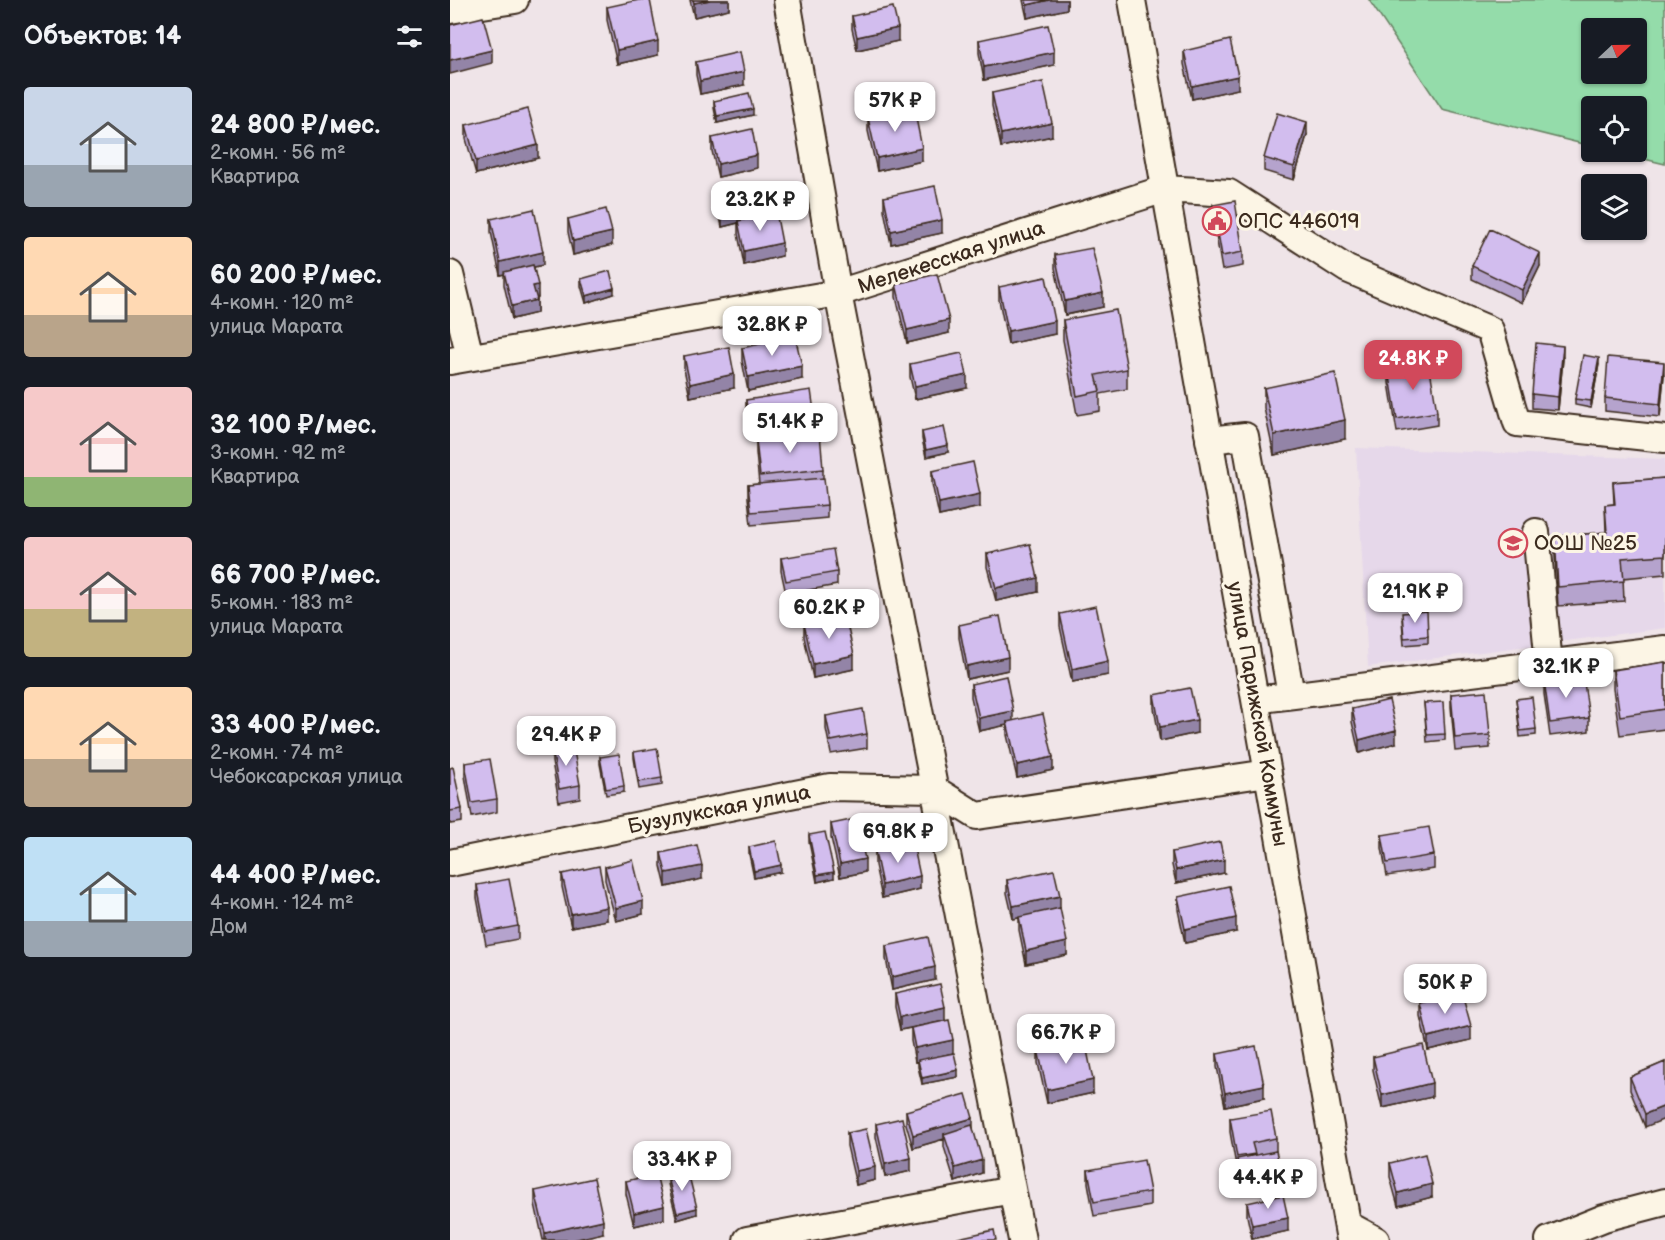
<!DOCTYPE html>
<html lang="ru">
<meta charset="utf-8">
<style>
:root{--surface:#171b24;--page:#242831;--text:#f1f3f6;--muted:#9ea1a6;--accent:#d1495b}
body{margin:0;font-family:"Balsamiq Sans",sans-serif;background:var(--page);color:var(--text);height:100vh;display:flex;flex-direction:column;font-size:22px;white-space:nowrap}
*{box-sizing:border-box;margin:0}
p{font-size:20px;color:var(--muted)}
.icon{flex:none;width:33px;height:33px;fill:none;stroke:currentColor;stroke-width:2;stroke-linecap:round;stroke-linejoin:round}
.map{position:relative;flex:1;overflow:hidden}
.sheet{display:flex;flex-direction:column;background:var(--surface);width:450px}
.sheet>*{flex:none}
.needle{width:39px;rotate:68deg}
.controls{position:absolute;left:1131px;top:18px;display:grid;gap:12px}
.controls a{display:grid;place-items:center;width:66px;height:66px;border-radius:6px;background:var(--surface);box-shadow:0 2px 4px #0004;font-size:30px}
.price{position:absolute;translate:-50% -51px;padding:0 14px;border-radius:12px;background:#fff;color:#222;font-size:20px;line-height:39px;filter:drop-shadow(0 2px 3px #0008)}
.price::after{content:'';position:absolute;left:50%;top:36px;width:18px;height:14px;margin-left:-9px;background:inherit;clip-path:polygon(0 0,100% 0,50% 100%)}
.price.on{background:var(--accent);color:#fff}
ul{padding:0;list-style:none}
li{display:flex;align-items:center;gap:18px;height:150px;padding:0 24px}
li span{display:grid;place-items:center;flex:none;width:168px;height:120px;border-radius:6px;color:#555}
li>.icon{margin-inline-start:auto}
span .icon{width:72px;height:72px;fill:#fffc;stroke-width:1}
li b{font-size:26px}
h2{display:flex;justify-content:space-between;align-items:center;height:72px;padding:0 24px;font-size:26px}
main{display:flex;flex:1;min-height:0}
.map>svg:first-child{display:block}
</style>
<main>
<section class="sheet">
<h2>Объектов: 14<svg class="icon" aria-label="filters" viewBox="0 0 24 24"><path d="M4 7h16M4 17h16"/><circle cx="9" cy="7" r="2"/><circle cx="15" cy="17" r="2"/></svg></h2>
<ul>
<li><span style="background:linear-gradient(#c9d6e8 65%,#9aa5b1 0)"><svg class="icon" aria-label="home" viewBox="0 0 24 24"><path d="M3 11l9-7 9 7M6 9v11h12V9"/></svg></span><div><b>24 800 ₽/мес.</b><p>2-комн. · 56 m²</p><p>Квартира</p></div></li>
<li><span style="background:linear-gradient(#ffd9b3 65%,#b9a48a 0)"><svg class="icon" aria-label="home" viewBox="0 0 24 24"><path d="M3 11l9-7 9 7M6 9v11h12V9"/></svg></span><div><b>60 200 ₽/мес.</b><p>4-комн. · 120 m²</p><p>улица Марата</p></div></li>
<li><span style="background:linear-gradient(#f6c9c9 75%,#8fb573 0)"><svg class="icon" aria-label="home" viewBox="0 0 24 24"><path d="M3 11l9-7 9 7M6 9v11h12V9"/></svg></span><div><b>32 100 ₽/мес.</b><p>3-комн. · 92 m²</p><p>Квартира</p></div></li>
<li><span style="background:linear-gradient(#f6c9c9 60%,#c2b280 0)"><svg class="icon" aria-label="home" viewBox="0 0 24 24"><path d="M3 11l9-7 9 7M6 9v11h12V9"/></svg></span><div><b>66 700 ₽/мес.</b><p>5-комн. · 183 m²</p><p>улица Марата</p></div></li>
<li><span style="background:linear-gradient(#ffd9b3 60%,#b9a48a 0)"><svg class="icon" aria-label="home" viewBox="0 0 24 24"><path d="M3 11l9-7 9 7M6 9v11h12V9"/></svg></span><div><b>33 400 ₽/мес.</b><p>2-комн. · 74 m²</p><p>Чебоксарская улица</p></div></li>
<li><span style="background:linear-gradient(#bfe0f5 70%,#9aa5b1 0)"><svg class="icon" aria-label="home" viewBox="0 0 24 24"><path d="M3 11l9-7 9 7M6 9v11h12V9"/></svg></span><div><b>44 400 ₽/мес.</b><p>4-комн. · 124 m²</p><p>Дом</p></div></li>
</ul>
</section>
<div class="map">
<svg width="1215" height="1240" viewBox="0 0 1215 1240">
<rect width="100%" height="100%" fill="#efe4e8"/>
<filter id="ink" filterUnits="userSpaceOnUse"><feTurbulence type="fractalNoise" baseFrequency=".0167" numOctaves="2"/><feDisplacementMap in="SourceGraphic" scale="12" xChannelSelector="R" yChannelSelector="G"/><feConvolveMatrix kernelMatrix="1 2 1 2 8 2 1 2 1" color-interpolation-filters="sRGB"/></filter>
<g filter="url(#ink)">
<!-- built -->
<path fill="#e6d8ea" d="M906,448L1215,459V628L918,667Z"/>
<!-- green -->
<path fill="#94dcaa" stroke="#688364" stroke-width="1.5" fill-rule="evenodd" d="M919,0H1215V164L1165,152H1186V106H1142L1141,146L992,109ZM1142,28H1186V74H1142Z"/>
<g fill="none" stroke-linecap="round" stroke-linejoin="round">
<!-- minor casing -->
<g stroke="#3b2a1e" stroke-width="30">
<path id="minor" d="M337,0L388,293L572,1240
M682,0L900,1240
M0,10L65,0
M0,274L20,357
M0,361L388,293L715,189L779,193L897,269L1040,330L1067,423L1215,439
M759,440L795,436L841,695
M1086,532L1099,664
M805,700L1215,649
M0,863L380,787L484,789L527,816L818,773
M898,1225L926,1240
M297,1240L562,1190
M1099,1240L1154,1218L1215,1202"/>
</g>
<!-- minor -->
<use href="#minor" stroke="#fcf5e5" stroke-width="26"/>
</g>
<!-- wall -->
<path fill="#b5a3cd" stroke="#3b2a1e" stroke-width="1.5" d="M240,0H279V9L244,17Z
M573,0H617V9L577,18Z
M157,7L208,55L167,64L157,20Z
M402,16L448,41L407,50L402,29Z
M529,40L604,65L534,80L529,53Z
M734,51L788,89L742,99L734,64Z
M246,62L294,85L250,94L246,75Z
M542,93L602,136L551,147L542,106Z
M264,101L303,115L267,123L264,108Z
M418,118L472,161L427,171L418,131Z
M16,125L88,158L26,174L16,139Z
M857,135L844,180L814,171V158Z
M262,138L307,168L268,177L262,151Z
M434,197L492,233L441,244L434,210Z
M269,199L322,213L332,256L294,265L288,234V223L272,227L269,212Z
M763,205L793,252V266L772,270L763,218Z
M41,219L93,265L84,267L88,298L87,299V313L62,319L54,285V274L50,275L41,232Z
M118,219L162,245L123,255L118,232Z
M605,255L653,307L615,315L605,268Z
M1022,266H1090L1072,303L1022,279Z
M131,279L164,294L136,303L131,286Z
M446,284L499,333L457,343L446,297Z
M549,287L605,334L558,344L549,300Z
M613,320L677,369V389L650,394V411L627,415L613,340Z
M292,348L352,379L298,391L292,361Z
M234,356L284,388L240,397L234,369Z
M1113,359L1108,410L1082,408V394Z
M460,364L517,388L465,399L460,377Z
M1149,364L1141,408L1125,405V399Z
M939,370L987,412V425L947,432L939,383Z
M1214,375L1210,417L1155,411V398Z
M814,388L895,439L824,455L814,408Z
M296,400L365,418V431L300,441L296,413Z
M472,432L498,452L476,457L472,439Z
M306,440L373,469V478L377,505V518L301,525L298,498V485L309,484L306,453Z
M482,471L530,507L489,516L482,484Z
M1215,478V574L1173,578L1174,601L1108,606L1105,556V537L1156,532L1155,505L1164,504L1163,482Z
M537,554L588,592L546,601L537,567Z
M331,558L387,572V585L336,594L331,571Z
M610,614L658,675L622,682L610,627Z
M952,620L978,636V643L954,645Z
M354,624L404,669L363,678L354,637Z
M509,625L558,670L517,679L509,638Z
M1215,662V729L1170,735L1163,689V670Z
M1094,680L1139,718V731L1100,736L1094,694Z
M521,684L563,721L603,770L567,778L557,735V725L529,731L521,697Z
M1001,694L1040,735V748L1005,751L1001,707Z
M704,695L747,733L710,741L704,708Z
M1066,699L1086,729V735L1070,737Z
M974,703L995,734V740L977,742Z
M902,709L946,743L909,753L902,722Z
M376,716L417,734V748L381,754L376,729Z
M102,749L130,785V798L109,802L102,762Z
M184,752L212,778V785L189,789L184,758Z
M150,757L174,786V792L156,795L150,764Z
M15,763L47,799V812L22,817L15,776Z
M0,768L12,809V822L0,824Z
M381,824L415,872L390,877L381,838Z
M359,835L384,878L367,882L359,842Z
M932,835L984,855V869L937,876L932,848Z
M299,847L331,872L304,878L299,854Z
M425,852L470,889L432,898L425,865Z
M722,852L774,873L726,883L722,865Z
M211,853L252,879L216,887L211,866Z
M155,867L193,914L166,921L155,880Z
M112,874L157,920L121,927L112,887Z
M557,880L610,908L617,955L576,964L569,930V918L563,919L557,893Z
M27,885L68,926V939L36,945L27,898Z
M728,897L786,932L735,943L728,910Z
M436,946L485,980L442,990L436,959Z
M445,994L495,1020L508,1077L472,1084L468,1067V1061L465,1062L461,1041V1028L450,1030L445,1007Z
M970,1003L1021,1040L978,1050L970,1016Z
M588,1050L643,1093L597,1103L588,1063Z
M767,1054L814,1098L775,1106L767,1067Z
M923,1057L982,1097L932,1108L923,1070Z
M1215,1062L1195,1127L1180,1090V1077Z
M456,1111L523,1128L532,1173L505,1182L494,1147V1139L463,1148L456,1124Z
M780,1118L826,1138V1151L831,1186L791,1194L780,1132Z
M426,1124L461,1171L435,1177L426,1137Z
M397,1133L425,1180L406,1185L397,1146Z
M940,1163L982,1197L948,1206L940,1177Z
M638,1170L700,1192V1206L644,1216L638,1183Z
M218,1177L247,1214L227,1220L218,1184Z
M176,1181L214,1219L184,1226L176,1194Z
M85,1191L153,1233L123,1240H93L85,1204Z
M797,1203L838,1231L802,1239L797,1216Z"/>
<!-- shaded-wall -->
<path fill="#9384a7" stroke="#3b2a1e" stroke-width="1.5" d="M260,0H279V9L244,17V3Z
M599,0H617V9L577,18V5Z
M448,28V41L407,50V37Z
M208,41V55L167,64V50Z
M42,50V63L0,74V60Z
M604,52V65L534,80V67Z
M294,72V85L250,94V81Z
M788,76V89L742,99V86Z
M303,109V115L267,123V116Z
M857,122V135L844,180V167Z
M602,123V136L551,147V134Z
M88,145V158L26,174V161Z
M472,148V161L427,171V158Z
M307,155V168L268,177V164Z
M322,203V216L288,221V223L272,227V213Z
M492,220V233L441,244V231Z
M162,232V245L123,255V241Z
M332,243V256L294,265V251Z
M93,252V265L50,275V262Z
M1090,253V266L1072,303V290Z
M88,285V298L83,299V286Z
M164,288V294L136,303V296Z
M653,293V307L615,315V301Z
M87,300V313L62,319V306Z
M499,320V333L457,343V330Z
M605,321V334L558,344V331Z
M1113,346V359L1108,410V397Z
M1149,358V364L1141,408V401Z
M1214,362V375L1210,417V404Z
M352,366V379L298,391V377Z
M284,374V388L240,397V384Z
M517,375V388L465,399V386Z
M895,420V439L824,455V435Z
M498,445V452L476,457V450Z
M530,494V507L489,516V503Z
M588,578V592L546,601V588Z
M404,655V669L363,678V664Z
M558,657V670L517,679V666Z
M658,661V675L622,682V669Z
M563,711V724L557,722V725L529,731V718Z
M747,720V733L710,741V727Z
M946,730V743L909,753V740Z
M603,757V770L567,778V765Z
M415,859V872L390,877V864Z
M774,860V873L726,883V870Z
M331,865V872L304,878V871Z
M252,866V879L216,887V873Z
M384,872V878L367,882V875Z
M470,876V889L432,898V885Z
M610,896V909L563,919V906Z
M193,901V914L166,921V908Z
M157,907V920L121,927V914Z
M786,918V932L735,943V929Z
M617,942V955L576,964V951Z
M485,967V980L442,990V977Z
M495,1007V1021L450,1030V1017Z
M1021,1026V1040L978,1050V1037Z
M503,1040V1053L465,1062V1048Z
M508,1070V1077L472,1084V1078Z
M643,1080V1093L597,1103V1090Z
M982,1083V1097L932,1108V1095Z
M814,1085V1098L775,1106V1093Z
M1215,1106V1119L1195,1127V1114Z
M523,1118V1131L494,1134V1139L463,1148V1135Z
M461,1158V1171L435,1177V1164Z
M532,1160V1173L505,1182V1168Z
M425,1167V1180L406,1185V1171Z
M831,1172V1186L791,1194V1181Z
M982,1184V1197L948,1206V1193Z
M214,1206V1219L184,1226V1213Z
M247,1208V1214L227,1220V1213Z
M838,1218V1231L802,1239V1225Z
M153,1220V1233L123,1240H95V1233Z"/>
<!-- building -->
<path fill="#d2bdee" stroke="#3b2a1e" stroke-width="1.5" d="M189,0H200L208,41L167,50L157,7Z
M243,0H260L244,3Z
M576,0H599L577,5Z
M443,7L448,28L407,37L402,16Z
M33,17L42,50L0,60V25Z
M598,25L604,52L534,67L529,40Z
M780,40L788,76L742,86L734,51Z
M290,52L294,72L250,81L246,62Z
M593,82L602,123L551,134L542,93Z
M299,93L303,109L267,116L264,101Z
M464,108L472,148L427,158L418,118Z
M78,109L88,145L26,161L16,125Z
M827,113L857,122L844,167L814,158Z
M302,129L307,155L268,164L262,138Z
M485,186L492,220L441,231L434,197Z
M319,188L322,203L272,213L269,199Z
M785,201L793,252L772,256L763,205Z
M84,209L93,252L50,262L41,219Z
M156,209L162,232L123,241L118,219Z
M326,212L332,243L294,251L288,221Z
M1040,229L1090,253L1072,290L1022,266Z
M642,248L653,293L615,301L605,255Z
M83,265L88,285L83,286L87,300L62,306L54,272Z
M160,271L164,288L136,296L131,279Z
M487,274L499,320L457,330L446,284Z
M596,277L605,321L558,331L549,287Z
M666,310L677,369L646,375L650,391L627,396L613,320Z
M345,336L352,366L298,377L292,348Z
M1086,343L1113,346L1108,397L1082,394Z
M279,347L284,374L240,384L234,356Z
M512,353L517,375L465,386L460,364Z
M1133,355L1149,358L1141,401L1125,399Z
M1158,357L1214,362L1210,404L1155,398Z
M979,363L987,412L947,419L939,370Z
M885,373L895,420L824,435L814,388Z
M361,390L365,418L300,428L296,400Z
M494,427L498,445L476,450L472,432Z
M370,433L373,469L310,476L306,440Z
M523,462L530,494L489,503L482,471Z
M374,478L377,505L301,512L298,485Z
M1215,478V555L1172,558L1174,581L1108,587L1105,537L1157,532L1155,505L1165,504L1163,482Z
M580,544L588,578L546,588L537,554Z
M383,549L387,572L336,581L331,558Z
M646,606L658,661L622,669L610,614Z
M977,611L978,636L954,638L952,613Z
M395,615L404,655L363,664L354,624Z
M550,616L558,657L517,666L509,625Z
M1215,662V709L1170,716L1163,670Z
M1133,675L1139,718L1100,723L1094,680Z
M556,676L563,711L529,718L521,684Z
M740,688L747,720L710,727L704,695Z
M1036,691L1040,735L1005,738L1001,694Z
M1082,697L1086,729L1070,731L1066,699Z
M939,700L946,730L909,740L902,709Z
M993,702L995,734L977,735L974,703Z
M413,709L417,734L381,741L376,716Z
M593,714L603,757L567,765L557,722Z
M123,745L130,785L109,789L102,749Z
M207,748L212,778L189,782L184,752Z
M169,754L174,786L156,789L150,757Z
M40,759L47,799L22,803L15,763Z
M3,767L12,809L0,811V768Z
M406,819L415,859L390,864L381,824Z
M979,827L984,855L937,863L932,835Z
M375,832L384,872L367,875L359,835Z
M326,841L331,865L304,871L299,847Z
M770,842L774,860L726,870L722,852Z
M463,843L470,876L432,885L425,852Z
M247,845L252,866L216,873L211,853Z
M183,860L193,901L166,908L155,867Z
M149,866L157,907L121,914L112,874Z
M604,870L610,896L563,906L557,880Z
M59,879L68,926L36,932L27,885Z
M779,886L786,918L735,929L728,897Z
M610,908L617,942L576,951L569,917Z
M478,937L485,967L442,977L436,946Z
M490,984L495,1007L450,1017L445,994Z
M1012,993L1021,1026L978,1037L970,1003Z
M499,1020L503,1040L465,1048L461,1028Z
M635,1040L643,1080L597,1090L588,1050Z
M973,1045L982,1083L932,1095L923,1057Z
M806,1046L814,1085L775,1093L767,1054Z
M504,1053L508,1070L472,1078L468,1060Z
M1215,1062V1106L1195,1114L1180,1077Z
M516,1094L523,1118L463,1135L456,1111Z
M821,1111L826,1138L802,1143L805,1154L787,1157L780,1118Z
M452,1118L461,1158L435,1164L426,1124Z
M522,1125L532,1160L505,1168L494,1134Z
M416,1129L425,1167L406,1171L397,1133Z
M826,1151L831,1172L791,1181L787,1159Z
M975,1154L982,1184L948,1193L940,1163Z
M694,1160L700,1192L644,1202L638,1170Z
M238,1172L247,1208L227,1213L218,1177Z
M206,1174L214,1206L184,1213L176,1181Z
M144,1178L153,1220L95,1233L85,1191Z
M833,1195L838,1218L802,1225L797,1203Z
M544,1230L546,1240H499Z"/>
</g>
<!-- icons -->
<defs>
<g id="civic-ring" transform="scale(1.5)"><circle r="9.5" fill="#fcf5e5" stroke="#d1495b" stroke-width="1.5"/><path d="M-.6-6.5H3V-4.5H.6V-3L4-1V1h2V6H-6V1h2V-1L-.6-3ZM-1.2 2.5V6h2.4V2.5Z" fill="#d1495b"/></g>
<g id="school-ring" transform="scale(1.5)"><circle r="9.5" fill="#fcf5e5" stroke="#d1495b" stroke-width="1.5"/><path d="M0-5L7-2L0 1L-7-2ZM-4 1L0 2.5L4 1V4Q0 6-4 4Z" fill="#d1495b"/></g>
</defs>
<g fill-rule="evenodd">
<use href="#civic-ring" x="767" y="221"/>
<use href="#school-ring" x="1063" y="543"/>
</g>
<g text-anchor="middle" stroke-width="6" stroke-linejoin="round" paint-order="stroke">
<!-- poi labels -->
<g font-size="21" fill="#3b2a1e" stroke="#fcf5e5" text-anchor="start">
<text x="788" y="228">ОПС 446019</text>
<text x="1084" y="550">ООШ №25</text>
</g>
<!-- street labels -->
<g font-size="21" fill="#3b2a1e" stroke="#fcf5e5">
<text transform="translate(501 257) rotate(-18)" y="7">Мелекесская улица</text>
<text transform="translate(808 714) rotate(80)" y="7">улица Парижской Коммуны</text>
<text transform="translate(269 809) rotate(-11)" y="7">Бузулукская улица</text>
</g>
</g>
</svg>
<div class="controls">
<a><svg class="needle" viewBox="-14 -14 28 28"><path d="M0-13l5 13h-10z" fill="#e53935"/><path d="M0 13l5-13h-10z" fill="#9ea1a6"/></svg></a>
<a><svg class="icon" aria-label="locate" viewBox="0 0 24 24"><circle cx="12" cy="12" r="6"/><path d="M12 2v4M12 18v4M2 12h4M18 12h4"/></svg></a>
<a><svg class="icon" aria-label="layers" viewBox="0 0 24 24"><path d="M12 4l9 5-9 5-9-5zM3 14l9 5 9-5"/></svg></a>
</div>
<b class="price" style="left:445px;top:133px">57K ₽</b>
<b class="price" style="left:310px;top:232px">23.2K ₽</b>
<b class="price" style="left:322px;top:357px">32.8K ₽</b>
<b class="price on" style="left:963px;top:391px">24.8K ₽</b>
<b class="price" style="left:340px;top:454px">51.4K ₽</b>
<b class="price" style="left:965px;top:624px">21.9K ₽</b>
<b class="price" style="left:379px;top:640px">60.2K ₽</b>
<b class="price" style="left:1116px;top:699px">32.1K ₽</b>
<b class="price" style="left:116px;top:767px">29.4K ₽</b>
<b class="price" style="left:448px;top:864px">69.8K ₽</b>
<b class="price" style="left:995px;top:1015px">50K ₽</b>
<b class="price" style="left:616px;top:1065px">66.7K ₽</b>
<b class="price" style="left:232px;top:1192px">33.4K ₽</b>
<b class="price" style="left:818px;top:1210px">44.4K ₽</b>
</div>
</main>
